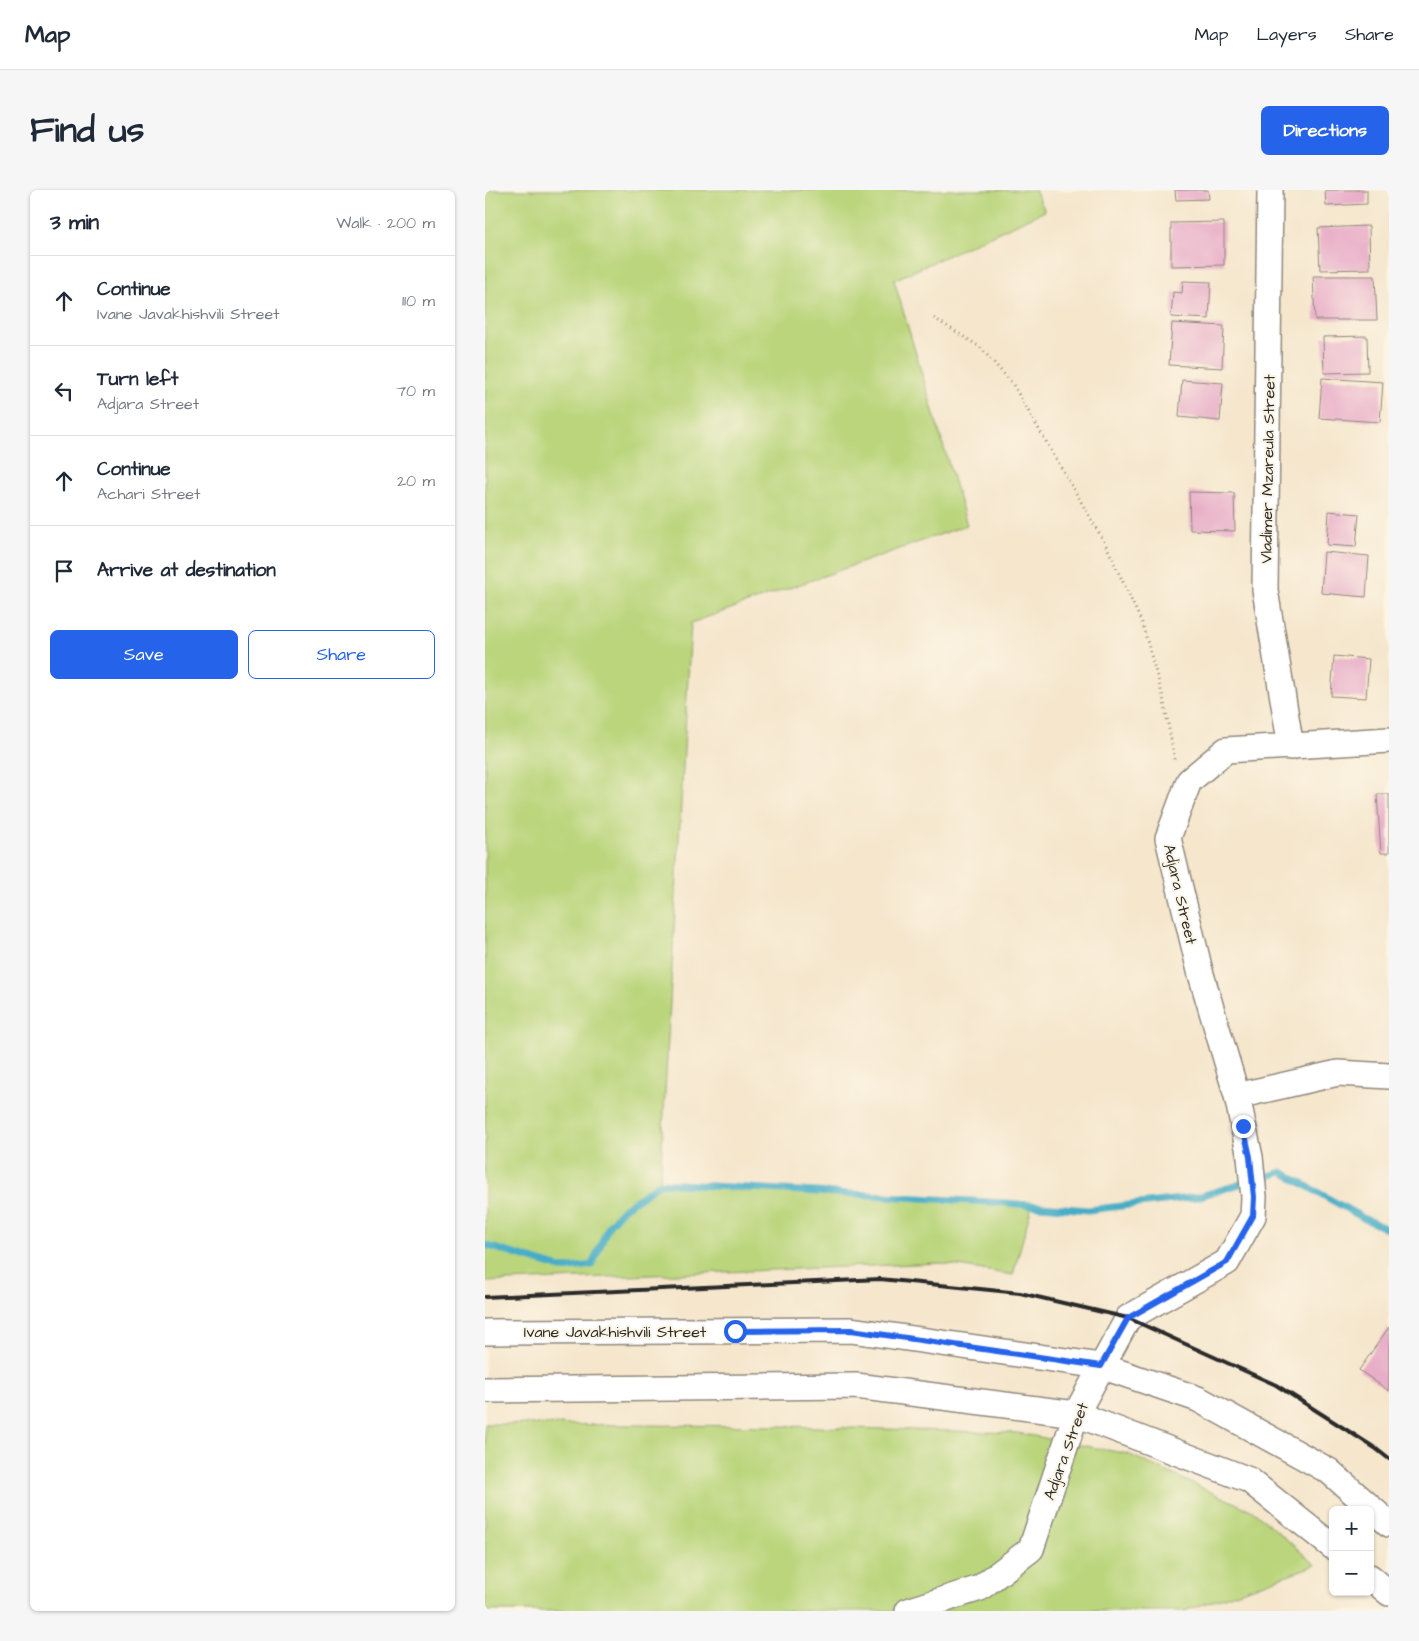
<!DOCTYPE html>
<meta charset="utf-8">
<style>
body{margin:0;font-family:"Architects Daughter",sans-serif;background:#f6f6f7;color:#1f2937}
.controls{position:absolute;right:15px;bottom:15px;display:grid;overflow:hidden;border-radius:8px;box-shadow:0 1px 4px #0004}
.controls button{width:45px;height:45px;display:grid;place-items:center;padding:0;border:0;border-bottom:1px solid #e0e1e3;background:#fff;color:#1f2937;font:25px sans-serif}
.stop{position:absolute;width:15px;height:15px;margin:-11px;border:4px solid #2563eb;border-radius:50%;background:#fff}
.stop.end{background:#2563eb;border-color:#fff;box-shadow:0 1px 5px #0008}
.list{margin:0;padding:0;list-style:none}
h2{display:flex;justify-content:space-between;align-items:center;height:65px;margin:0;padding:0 20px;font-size:21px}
h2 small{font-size:16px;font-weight:400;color:#747a83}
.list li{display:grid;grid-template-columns:32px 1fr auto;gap:15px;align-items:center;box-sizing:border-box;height:90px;padding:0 20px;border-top:1px solid #e0e1e3}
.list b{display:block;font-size:19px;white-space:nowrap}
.list p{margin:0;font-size:16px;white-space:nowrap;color:#747a83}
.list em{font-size:16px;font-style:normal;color:#747a83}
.actions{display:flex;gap:10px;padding:15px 20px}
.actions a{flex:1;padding:11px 0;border:1px solid #2563eb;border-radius:8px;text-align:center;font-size:18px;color:#2563eb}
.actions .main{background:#2563eb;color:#fff}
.icon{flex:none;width:28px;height:28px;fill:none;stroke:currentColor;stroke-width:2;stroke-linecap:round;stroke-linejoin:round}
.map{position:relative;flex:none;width:904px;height:1421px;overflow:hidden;border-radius:8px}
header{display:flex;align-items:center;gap:30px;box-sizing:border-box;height:70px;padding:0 25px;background:#fff;border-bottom:1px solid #e0e1e3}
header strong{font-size:24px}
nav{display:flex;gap:28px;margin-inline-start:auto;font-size:18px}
.intro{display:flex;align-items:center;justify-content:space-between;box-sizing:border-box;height:120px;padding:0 30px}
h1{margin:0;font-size:35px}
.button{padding:12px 22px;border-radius:8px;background:#2563eb;color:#fff;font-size:18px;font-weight:700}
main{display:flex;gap:30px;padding:0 30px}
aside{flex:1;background:#fff;border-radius:8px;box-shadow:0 1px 4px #0004}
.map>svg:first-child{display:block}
.green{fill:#bad57b;stroke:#728053}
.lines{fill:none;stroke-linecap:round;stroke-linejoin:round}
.stream{stroke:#46adc6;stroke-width:7}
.building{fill:#e8adc8}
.minor-casing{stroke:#90887c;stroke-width:28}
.path{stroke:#90887c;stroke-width:3;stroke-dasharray:1 4;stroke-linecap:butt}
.minor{stroke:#fff;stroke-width:25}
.rail{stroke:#2b2b2b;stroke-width:4}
.route{stroke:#2563eb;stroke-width:6}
.labels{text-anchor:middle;stroke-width:4;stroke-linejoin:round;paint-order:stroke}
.street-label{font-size:16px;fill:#2b2b2b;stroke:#fcf5e5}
</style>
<header>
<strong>Map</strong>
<nav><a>Map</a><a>Layers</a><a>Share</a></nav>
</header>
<div class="intro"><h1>Find us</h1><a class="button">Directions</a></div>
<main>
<aside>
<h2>3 min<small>Walk · 200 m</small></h2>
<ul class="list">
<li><svg class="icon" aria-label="ahead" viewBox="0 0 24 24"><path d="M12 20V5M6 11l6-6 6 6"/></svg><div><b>Continue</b><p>Ivane Javakhishvili Street</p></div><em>110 m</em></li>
<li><svg class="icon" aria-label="left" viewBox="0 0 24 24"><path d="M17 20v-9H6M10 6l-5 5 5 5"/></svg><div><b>Turn left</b><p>Adjara Street</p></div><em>70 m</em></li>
<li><svg class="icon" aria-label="ahead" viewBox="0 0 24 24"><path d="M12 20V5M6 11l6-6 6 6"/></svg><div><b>Continue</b><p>Achari Street</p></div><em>20 m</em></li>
<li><svg class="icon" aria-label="arrive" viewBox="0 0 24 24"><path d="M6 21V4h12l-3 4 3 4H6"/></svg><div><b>Arrive at destination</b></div></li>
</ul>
<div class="actions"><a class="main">Save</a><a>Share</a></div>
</aside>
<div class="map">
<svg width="904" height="1421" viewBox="0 0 904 1421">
<rect width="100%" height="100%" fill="#fcf5e5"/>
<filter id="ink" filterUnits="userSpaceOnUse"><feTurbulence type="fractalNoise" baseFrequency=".02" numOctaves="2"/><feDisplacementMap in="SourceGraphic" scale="10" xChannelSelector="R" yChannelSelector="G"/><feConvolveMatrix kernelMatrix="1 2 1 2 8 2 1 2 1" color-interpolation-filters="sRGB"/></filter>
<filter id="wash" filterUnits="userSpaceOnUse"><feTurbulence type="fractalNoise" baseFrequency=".0096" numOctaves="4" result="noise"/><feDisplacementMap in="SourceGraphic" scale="20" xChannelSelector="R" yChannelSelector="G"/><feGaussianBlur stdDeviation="1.12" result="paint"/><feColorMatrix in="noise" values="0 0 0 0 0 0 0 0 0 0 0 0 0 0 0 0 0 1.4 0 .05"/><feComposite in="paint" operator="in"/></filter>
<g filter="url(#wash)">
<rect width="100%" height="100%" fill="#f5e6cc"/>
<path class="green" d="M0 0H550L560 21 409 90 482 335 206 433 175 993 547 1015 528 1085 455 1073 0 1092Z
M0 1234 300 1236 533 1243 643 1264 770 1322 831 1375 699 1421H0Z"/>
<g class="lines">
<path class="stream" d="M773 989 797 982 880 1029 904 1040
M0 1055 79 1079 107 1075 124 1035 138 1019 175 993 520 1013 603 1020 712 1007 762 992"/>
</g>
<g id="blocks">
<path class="building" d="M690 0H723L724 9 691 10Z
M840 0H882V14L841 16Z
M739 32V75L686 76V33Z
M884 36 885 79 835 80 833 38Z
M828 86H890L892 130H830Z
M698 91 726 92 724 129 686 127 688 102 697 103Z
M687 133 739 136 737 178 684 175Z
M882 146 883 182 839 183 838 147Z
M837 188 898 192 895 232 834 228Z
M697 190 738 193 735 231 694 227Z
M704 302 749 303 750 341 705 340Z
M844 321 874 324 871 357 842 355Z
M839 362 884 366 881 407 836 403Z
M849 466 884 469 881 508 846 506Z
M892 604H904V663H896Z
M904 1137V1201L874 1180Z"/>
</g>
</g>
<g filter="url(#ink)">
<use href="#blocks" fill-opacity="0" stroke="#90887c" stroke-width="1"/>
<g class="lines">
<g class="minor-casing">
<path id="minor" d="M785 0 780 400 806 557
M752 906 853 883 904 886
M0 1142 366 1140 616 1176 713 1209 844 1281 904 1334
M0 1200 371 1196 591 1224 764 1290 848 1357
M885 1387 904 1403
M423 1421 495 1398 546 1359 591 1224 643 1128 742 1072 768 1026 769 1007 765 967 752 906 715 781 683 648 704 591 741 560 904 550"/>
</g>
<path class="path" d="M449 128 495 157 527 193 620 353 657 433 678 507 689 565V573"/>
<use href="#minor" class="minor"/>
<path class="rail" d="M0 1107 395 1089 535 1103 643 1128 791 1195 890 1258 904 1269"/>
</g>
</g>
<g class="lines" filter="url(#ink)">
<path class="route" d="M250 1141 366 1140 616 1176 643 1128 742 1072 768 1026 769 1007 765 967 758 936"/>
</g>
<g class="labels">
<g class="street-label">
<text transform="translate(782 279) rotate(-89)" y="6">Vladimer Mzareula Street</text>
<text transform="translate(696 704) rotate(77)" y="6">Adjara Street</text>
<text x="130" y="1147">Ivane Javakhishvili Street</text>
<text transform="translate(580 1261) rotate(-70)" y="6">Adjara Street</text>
</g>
</g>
</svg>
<div class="controls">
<button>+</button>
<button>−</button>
</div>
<div class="stop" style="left:250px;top:1141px"></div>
<div class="stop end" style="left:758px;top:936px"></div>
</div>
</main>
